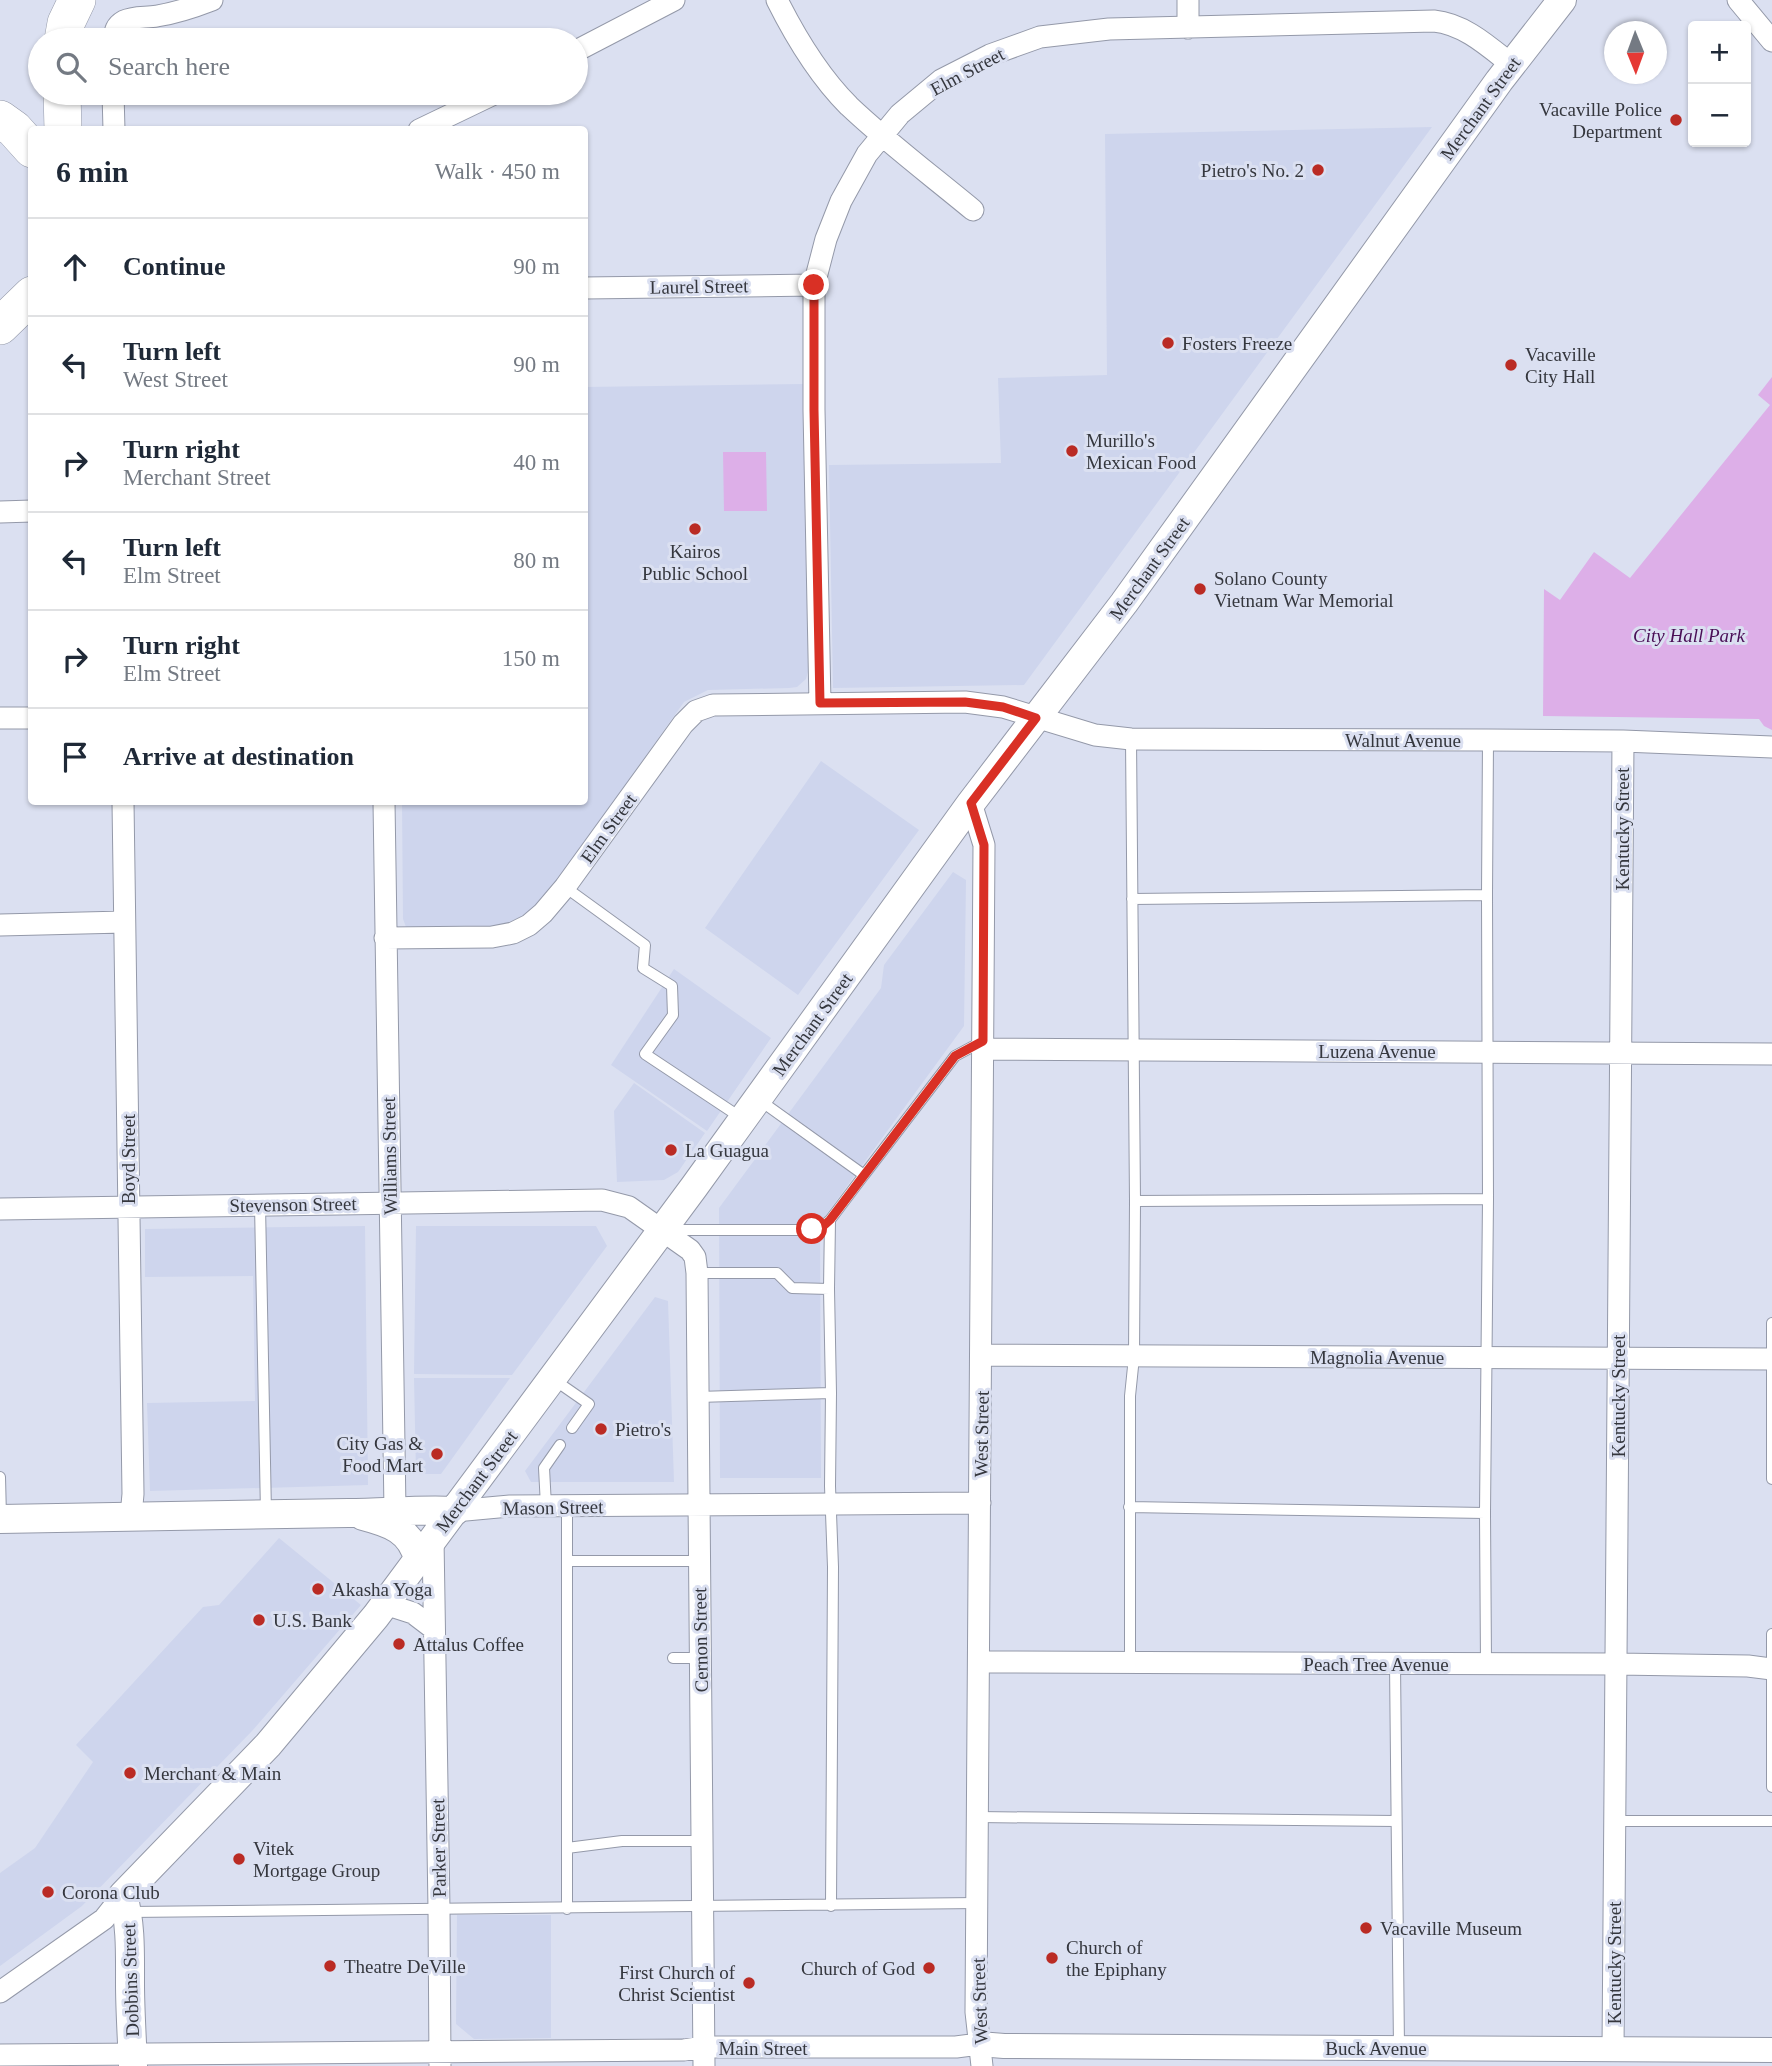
<!DOCTYPE html>
<meta charset="utf-8">
<style>
body{margin:0;font-family:"Times New Roman",serif;background:#f2f2f3;color:#1f2937}
.controls{position:absolute;right:21px;top:21px;display:grid;overflow:hidden;border-radius:7px;box-shadow:0 2px 5px #0004}
.controls button{width:63px;height:63px;display:grid;place-items:center;padding:0;border:0;border-bottom:2px solid #e0e1e3;background:#fff;color:#1f2937;font:35px sans-serif}
.compass{position:absolute;left:1604px;top:21px;width:63px;height:63px;border-radius:50%;background:#fff;box-shadow:0 2px 5px #0004;rotate:179deg}
.stop{position:absolute;width:21px;height:21px;margin:-16px;border:5px solid #d93025;border-radius:50%;background:#fff}
.stop.end{background:#d93025;border-color:#fff;box-shadow:0 2px 7px #0008}
.list{margin:0;padding:0;list-style:none}
h2{display:flex;justify-content:space-between;align-items:center;height:91px;margin:0;padding:0 28px;font-size:30px}
h2 small{font-size:23px;font-weight:400;color:#747a83}
.list li{display:grid;grid-template-columns:46px 1fr auto;gap:21px;align-items:center;box-sizing:border-box;height:98px;padding:0 28px;border-top:2px solid #e0e1e3}
.list b{display:block;font-size:26px;white-space:nowrap}
.list p{margin:0;font-size:23px;white-space:nowrap;color:#747a83}
.list em{font-size:23px;font-style:normal;color:#747a83}
.icon{flex:none;width:38px;height:38px;fill:none;stroke:currentColor;stroke-width:2;stroke-linecap:round;stroke-linejoin:round}
.map{position:relative;flex:none;width:1772px;height:2066px;overflow:hidden}
.search{position:absolute;background:#fff;box-shadow:0 2px 5px #0004;left:28px;top:28px;width:560px;height:77px;display:flex;align-items:center;gap:18px;box-sizing:border-box;padding:0 24px;border-radius:38px;color:#747a83;font-size:26px}
.panel{position:absolute;background:#fff;box-shadow:0 2px 5px #0004;left:28px;top:126px;width:560px;height:679px;border-radius:7px}
.map>svg:first-child{display:block}
.built{fill:#ced5ed}
.green{fill:#ddafe8}
.lines{fill:none;stroke-linecap:round;stroke-linejoin:round}
.service-casing{stroke:#9499a9;stroke-width:12}
.minor-casing{stroke:#9499a9;stroke-width:23}
.tertiary-casing{stroke:#9499a9;stroke-width:26}
.secondary-casing{stroke:#9499a9;stroke-width:30}
.motorway-casing{stroke:#9499a9;stroke-width:38}
.service{stroke:#fff;stroke-width:10}
.minor{stroke:#fff;stroke-width:21}
.tertiary{stroke:#fff;stroke-width:24}
.secondary{stroke:#fff;stroke-width:28}
.motorway{stroke:#fff;stroke-width:37}
.route{stroke:#d93025;stroke-width:9}
.poi-dot{fill:#ba2b24;stroke:#dbe0f1;stroke-width:2.5}
.labels{text-anchor:middle;stroke-width:6;stroke-linejoin:round;paint-order:stroke}
.street-label{font-size:19px;fill:#35373e;stroke:#dbe0f1}
.poi-label{font-size:19px;fill:#35373e;stroke:#dbe0f1;text-anchor:start}
.park-label{font-size:19px;font-style:italic;fill:#490e56;stroke:#dbe0f1}
</style>
<div class="map">
<svg width="1772" height="2066" viewBox="0 0 1772 2066">
<rect width="100%" height="100%" fill="#dbe0f1"/>
<path class="built" d="M1432 127 1024 685 833 688 829 465 1001 463 998 378 1107 375 1105 134Z
M804 384 808 672 806 679 797 687 789 688 708 690 684 702 561 875 540 902 526 914 508 923 491 926 406 927 403 919 402 802H584L585 387Z
M821 761 919 830 798 995 705 928Z
M953 872 966 880 964 1026 820 1223 821 1478H720L719 1208 881 988 884 965Z
M674 969 771 1038 707 1131 611 1065Z
M634 1083 705 1133 678 1172 664 1180 617 1182 614 1111Z
M365 1226 368 1485 150 1491 147 1403 255 1401 253 1276 145 1277V1229Z
M416 1226H596L607 1246 512 1375 414 1374Z
M655 1297 668 1301 674 1482H531L525 1471Z
M414 1378H510L441 1474H416Z
M279 1538 361 1605 252 1731 82 1906 0 1966V1873L35 1848 93 1762 76 1745 203 1607 219 1605Z
M457 1915H551V2038L474 2039 456 2024Z"/>
<path class="green" d="M1772 377V730L1764 726 1759 719 1543 716 1544 589 1560 600 1594 552 1630 578 1770 405 1758 395Z
M723 452H766L767 511H724Z"/>
<g class="lines">
<g class="service-casing">
<path id="service" d="M565 887 645 945 643 968 672 986 673 1015 645 1054 743 1119
M1487 895 1488 740
M1132 899 1487 895 1488 1199
M758 1099 864 1175 955 1056 983 1041
M1135 1201 1488 1199 1485 1513
M260 1205 266 1513
M668 1230H799L821 1228 830 1220 864 1175
M697 1273H777L792 1288 829 1289 831 1393 698 1397
M829 1289 830 1220
M1772 1323V1479
M553 1379 589 1404 572 1428
M831 1393 830 1486 833 1567 831 1906
M0 1477 1 1517
M546 1506 544 1468 560 1445
M567 1506V1909
M1129 1507 1485 1513 1486 1664
M567 1561H699
M1772 1634V1787
M673 1658H700
M1130 1664V1396L1134 1357 1135 1201 1131 739
M1395 1664 1399 2048
M977 1817 1396 1821
M1615 1821H1772
M567 1848 622 1841H702
M128 1912 978 1903"/>
</g>
<g class="minor-casing">
<path id="minor" d="M777 0C796 38 819 76 849 106 888 143 932 176 973 210
M1188 0V28
M1738 0 1772 41
M114 40C115 32 115 26 124 21 134 16 146 18 157 16 176 13 194 7 212 0
M576 51 674 0
M113 93 114 130
M419 130 496 93
M584 288 814 285
M0 512 32 511
M820 703 814 410V285L826 239 841 201 867 154 900 114 941 80 990 55 1040 37 1109 29 1434 21C1464 24 1488 46 1512 65
M0 718H32
M123 802 133 1494 131 1516
M384 802 395 1510
M971 803 984 845 976 2012 982 2066
M0 925 124 922
M385 938 492 937 513 933 529 925 543 913 565 887 683 724 696 711 713 705 965 702 1003 707 1095 735 1131 739 1488 740 1623 741 1772 747
M983 1049 1772 1054
M0 1209 602 1200 629 1207 690 1250 695 1257 697 1273 704 2066
M982 1355 1772 1359
M455 1511 510 1506 980 1503
M433 1539 439 1909 440 2066
M385 1604 413 1613 434 1629
M980 1662 1617 1664 1748 1666 1772 1669
M0 1992 104 1919 123 1895
M1613 2050 1623 741
M0 2055 684 2050 704 2047H956L979 2044"/>
</g>
<g class="tertiary-casing">
<path id="tertiary" d="M979 2044 1004 2046 1772 2050"/>
</g>
<g class="secondary-casing">
<path id="secondary" d="M363 1516C390 1523 411 1530 418 1559
M0 1519C116 1516 232 1514 348 1513 384 1513 419 1509 455 1511
M133 2066C132 2038 130 2011 130 1983 130 1953 131 1924 123 1895L268 1745 376 1616 694 1187 971 803 1124 603 1499 81 1562 0"/>
</g>
<g class="motorway-casing">
<path id="motorway" d="M63 40 66 23 77 0
M62 93 63 130
M0 119 14 129 32 149
M0 326 32 295"/>
</g>
<use href="#service" class="service"/>
<use href="#minor" class="minor"/>
<use href="#tertiary" class="tertiary"/>
<use href="#secondary" class="secondary"/>
<use href="#motorway" class="motorway"/>
</g>
<g class="lines">
<path class="route" d="M812 1229 821 1228 830 1220 955 1056 983 1041 984 845 971 803 1036 718 1003 707 965 702 820 703 814 410V285"/>
</g>
<g class="poi-dot">
<circle cx="1676" cy="120" r="7"/>
<circle cx="1318" cy="170" r="7"/>
<circle cx="1168" cy="343" r="7"/>
<circle cx="1511" cy="365" r="7"/>
<circle cx="1072" cy="451" r="7"/>
<circle cx="695" cy="529" r="7"/>
<circle cx="1200" cy="589" r="7"/>
<circle cx="671" cy="1150" r="7"/>
<circle cx="601" cy="1429" r="7"/>
<circle cx="437" cy="1454" r="7"/>
<circle cx="318" cy="1589" r="7"/>
<circle cx="259" cy="1620" r="7"/>
<circle cx="399" cy="1644" r="7"/>
<circle cx="130" cy="1773" r="7"/>
<circle cx="239" cy="1859" r="7"/>
<circle cx="48" cy="1892" r="7"/>
<circle cx="1366" cy="1928" r="7"/>
<circle cx="1052" cy="1958" r="7"/>
<circle cx="330" cy="1966" r="7"/>
<circle cx="929" cy="1968" r="7"/>
<circle cx="749" cy="1983" r="7"/>
</g>
<g class="labels">
<g class="street-label">
<text transform="translate(967 71) rotate(-28)" y="7">Elm Street</text>
<text transform="translate(1480 108) rotate(-54)" y="7">Merchant Street</text>
<text transform="translate(699 286) rotate(-1)" y="7">Laurel Street</text>
<text transform="translate(1149 568) rotate(-54)" y="7">Merchant Street</text>
<text x="1403" y="747">Walnut Avenue</text>
<text transform="translate(608 828) rotate(-54)" y="7">Elm Street</text>
<text transform="translate(1622 829) rotate(-90)" y="7">Kentucky Street</text>
<text transform="translate(812 1024) rotate(-54)" y="7">Merchant Street</text>
<text x="1377" y="1058">Luzena Avenue</text>
<text transform="translate(389 1156) rotate(-91)" y="7">Williams Street</text>
<text transform="translate(128 1159) rotate(-90)" y="7">Boyd Street</text>
<text transform="translate(293 1204) rotate(-1)" y="7">Stevenson Street</text>
<text x="1377" y="1364">Magnolia Avenue</text>
<text transform="translate(1618 1396) rotate(-90)" y="7">Kentucky Street</text>
<text transform="translate(981 1434) rotate(-89)" y="7">West Street</text>
<text transform="translate(476 1481) rotate(-53)" y="7">Merchant Street</text>
<text transform="translate(553 1507) rotate(-1)" y="7">Mason Street</text>
<text transform="translate(700 1640) rotate(-91)" y="7">Cernon Street</text>
<text x="1376" y="1671">Peach Tree Avenue</text>
<text transform="translate(438 1848) rotate(-91)" y="7">Parker Street</text>
<text transform="translate(1614 1963) rotate(-90)" y="7">Kentucky Street</text>
<text transform="translate(130 1980) rotate(-92)" y="7">Dobbins Street</text>
<text transform="translate(979 2001) rotate(-92)" y="7">West Street</text>
<text x="763" y="2055">Main Street</text>
<text x="1376" y="2055">Buck Avenue</text>
</g>
<g class="poi-label">
<text x="1662" y="116" text-anchor="end">Vacaville Police<tspan x="1662" dy="22">Department</tspan></text>
<text x="1304" y="177" text-anchor="end">Pietro's No. 2</text>
<text x="1182" y="350">Fosters Freeze</text>
<text x="1525" y="361">Vacaville<tspan x="1525" dy="22">City Hall</tspan></text>
<text x="1086" y="447">Murillo's<tspan x="1086" dy="22">Mexican Food</tspan></text>
<text x="695" y="558" text-anchor="middle">Kairos<tspan x="695" dy="22">Public School</tspan></text>
<text x="1214" y="585">Solano County<tspan x="1214" dy="22">Vietnam War Memorial</tspan></text>
<text x="685" y="1157">La Guagua</text>
<text x="615" y="1436">Pietro's</text>
<text x="423" y="1450" text-anchor="end">City Gas &amp;<tspan x="423" dy="22">Food Mart</tspan></text>
<text x="332" y="1596">Akasha Yoga</text>
<text x="273" y="1627">U.S. Bank</text>
<text x="413" y="1651">Attalus Coffee</text>
<text x="144" y="1780">Merchant &amp; Main</text>
<text x="253" y="1855">Vitek<tspan x="253" dy="22">Mortgage Group</tspan></text>
<text x="62" y="1899">Corona Club</text>
<text x="1380" y="1935">Vacaville Museum</text>
<text x="1066" y="1954">Church of<tspan x="1066" dy="22">the Epiphany</tspan></text>
<text x="344" y="1973">Theatre DeVille</text>
<text x="915" y="1975" text-anchor="end">Church of God</text>
<text x="735" y="1979" text-anchor="end">First Church of<tspan x="735" dy="22">Christ Scientist</tspan></text>
</g>
<g class="park-label">
<text x="1689" y="642">City Hall Park</text>
</g>
</g>
</svg>
<div class="controls">
<button>+</button>
<button>−</button>
</div>
<svg class="compass" viewBox="-18 -18 36 36"><path d="M0-13l5 13h-10z" fill="#e53935"/><path d="M0 13l5-13h-10z" fill="#747a83"/></svg>
<div class="stop" style="left:812px;top:1229px"></div>
<div class="stop end" style="left:814px;top:285px"></div>
<div class="search"><svg class="icon" aria-label="search" viewBox="0 0 24 24"><circle cx="10" cy="10" r="6"/><path d="M15 15l6 6"/></svg>Search here</div>
<section class="panel">
<h2>6 min<small>Walk · 450 m</small></h2>
<ul class="list">
<li><svg class="icon" aria-label="ahead" viewBox="0 0 24 24"><path d="M12 20V5M6 11l6-6 6 6"/></svg><div><b>Continue</b></div><em>90 m</em></li>
<li><svg class="icon" aria-label="left" viewBox="0 0 24 24"><path d="M17 20v-9H6M10 6l-5 5 5 5"/></svg><div><b>Turn left</b><p>West Street</p></div><em>90 m</em></li>
<li><svg class="icon" aria-label="right" viewBox="0 0 24 24"><path d="M7 20v-9h11M14 6l5 5-5 5"/></svg><div><b>Turn right</b><p>Merchant Street</p></div><em>40 m</em></li>
<li><svg class="icon" aria-label="left" viewBox="0 0 24 24"><path d="M17 20v-9H6M10 6l-5 5 5 5"/></svg><div><b>Turn left</b><p>Elm Street</p></div><em>80 m</em></li>
<li><svg class="icon" aria-label="right" viewBox="0 0 24 24"><path d="M7 20v-9h11M14 6l5 5-5 5"/></svg><div><b>Turn right</b><p>Elm Street</p></div><em>150 m</em></li>
<li><svg class="icon" aria-label="arrive" viewBox="0 0 24 24"><path d="M6 21V4h12l-3 4 3 4H6"/></svg><div><b>Arrive at destination</b></div></li>
</ul>
</section>
</div>
